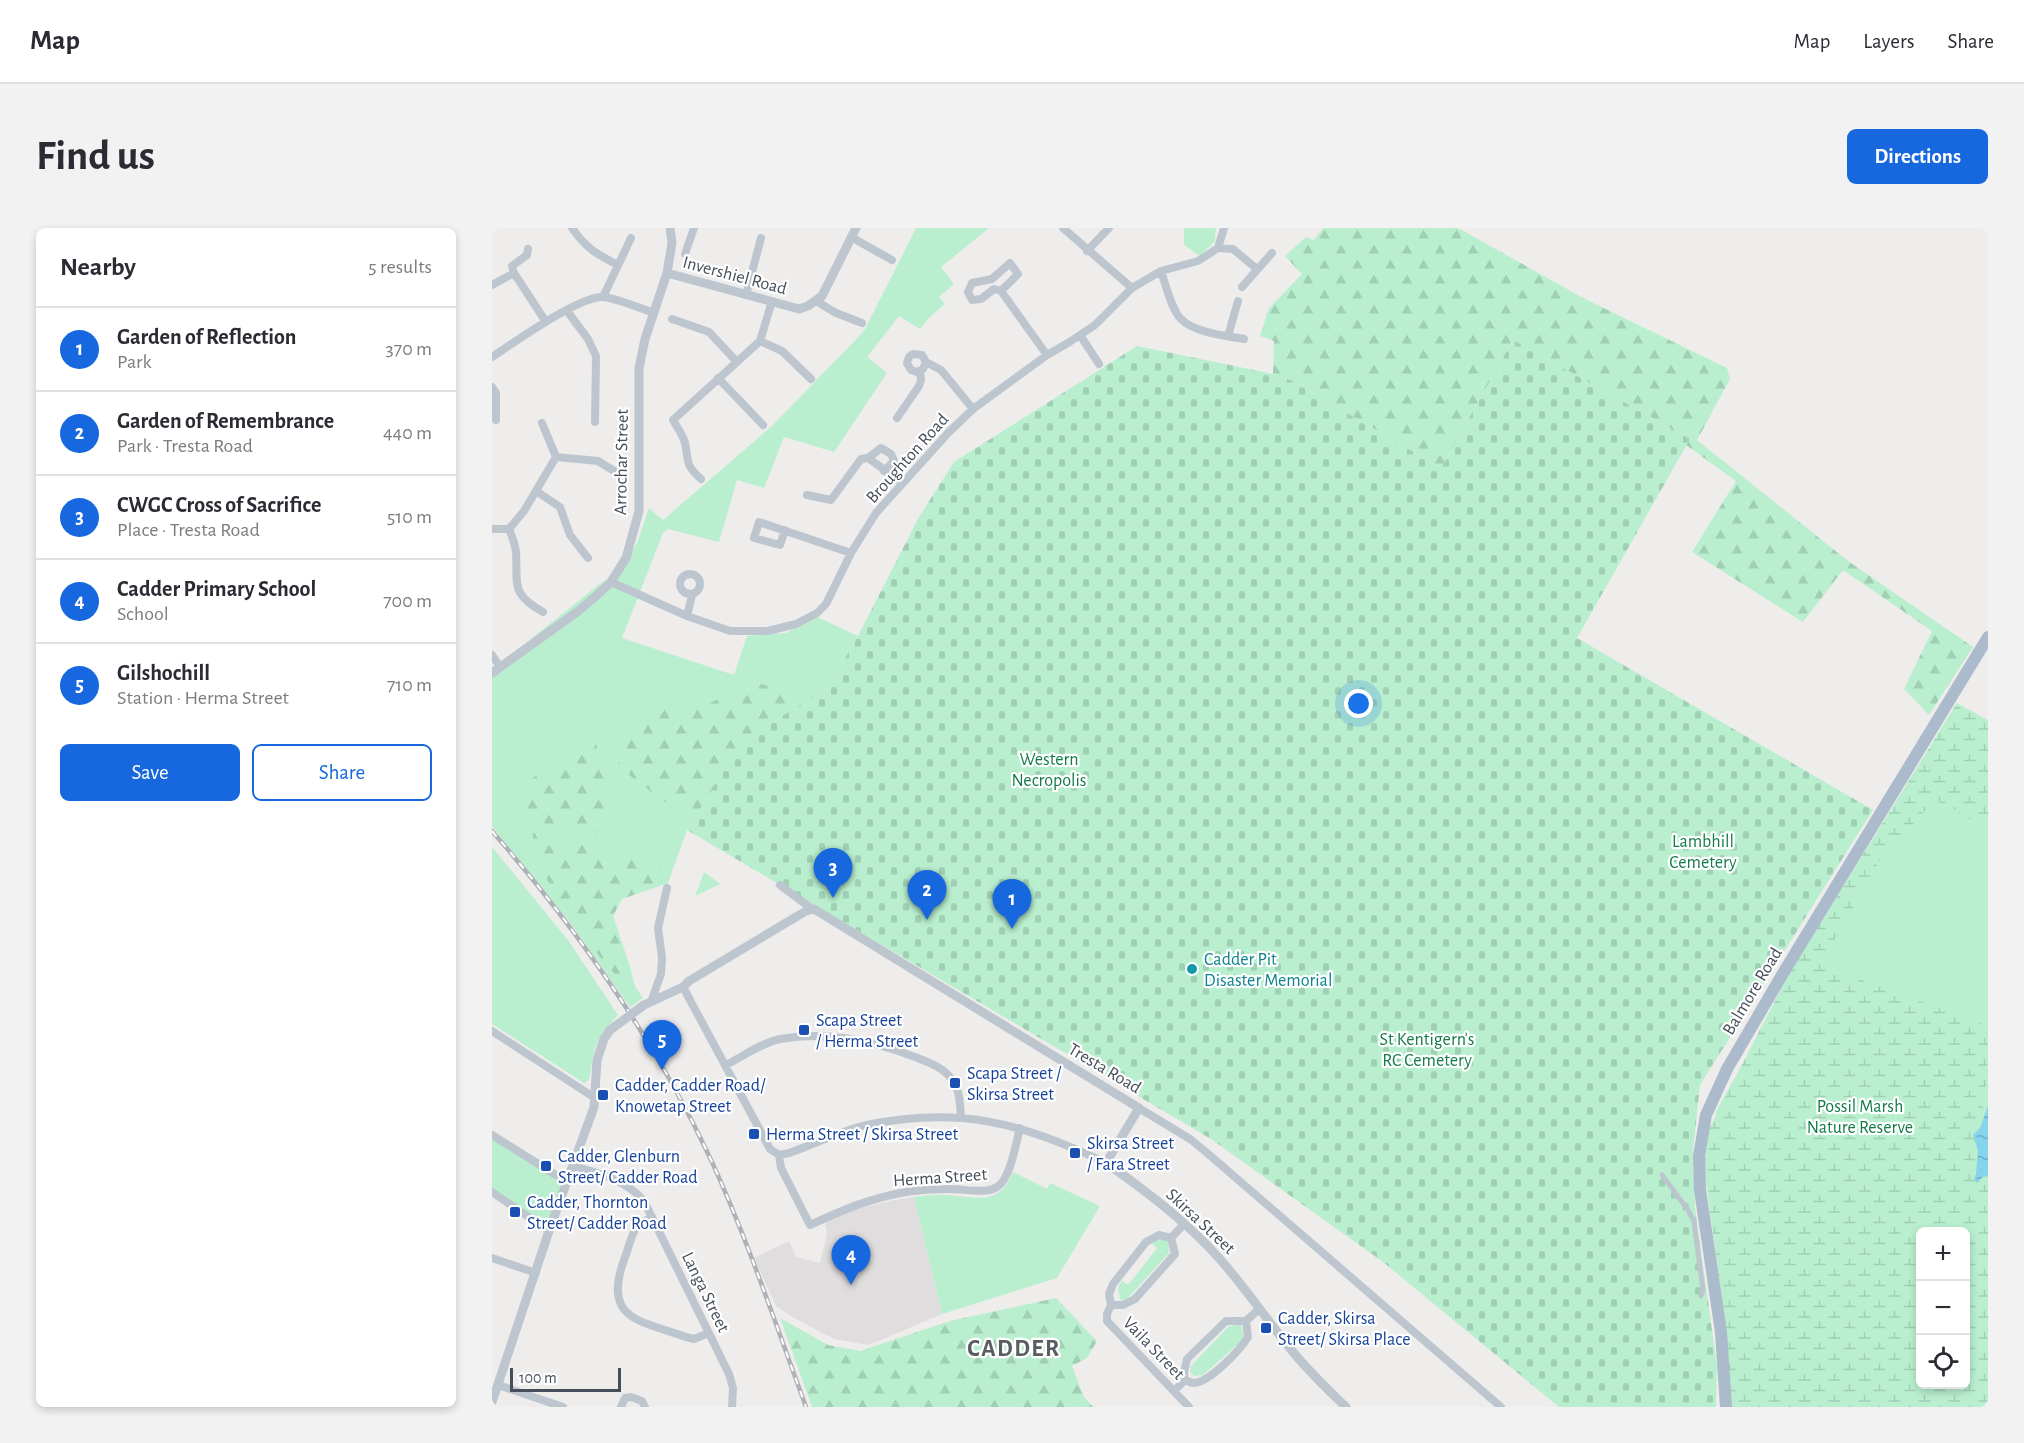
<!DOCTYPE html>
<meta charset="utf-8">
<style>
body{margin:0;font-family:"Alegreya Sans",sans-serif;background:#f2f2f3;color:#2b2b33}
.controls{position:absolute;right:18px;bottom:18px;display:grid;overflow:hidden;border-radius:9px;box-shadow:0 3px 9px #0003}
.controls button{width:54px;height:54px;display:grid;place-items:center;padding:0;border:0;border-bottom:2px solid #e1e1e2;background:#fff;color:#2b2b33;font:30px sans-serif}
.scale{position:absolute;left:18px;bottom:15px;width:111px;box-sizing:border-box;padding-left:6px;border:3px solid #454f5a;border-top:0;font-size:16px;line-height:21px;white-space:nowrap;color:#454f5a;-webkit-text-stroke:4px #fff;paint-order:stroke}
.you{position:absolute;left:867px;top:476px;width:21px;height:21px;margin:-15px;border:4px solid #fff;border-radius:50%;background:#1a73e8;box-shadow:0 0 0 9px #1a73e833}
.badge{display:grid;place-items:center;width:39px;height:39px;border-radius:50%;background:#1768df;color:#fff;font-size:20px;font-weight:700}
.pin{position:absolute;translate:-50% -50px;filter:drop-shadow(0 2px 3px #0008)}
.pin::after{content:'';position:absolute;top:32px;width:21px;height:18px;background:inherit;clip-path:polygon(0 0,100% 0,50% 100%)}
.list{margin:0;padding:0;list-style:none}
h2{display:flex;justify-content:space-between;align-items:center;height:78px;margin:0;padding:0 24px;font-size:26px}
h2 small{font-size:20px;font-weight:400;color:#7c7c81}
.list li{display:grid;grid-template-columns:39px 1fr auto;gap:18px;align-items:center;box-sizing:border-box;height:84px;padding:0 24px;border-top:2px solid #e1e1e2}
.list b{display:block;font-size:22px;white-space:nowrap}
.list p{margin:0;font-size:20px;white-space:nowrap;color:#7c7c81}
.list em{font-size:20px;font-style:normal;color:#7c7c81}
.actions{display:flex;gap:12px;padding:18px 24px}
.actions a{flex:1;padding:14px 0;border:2px solid #1768df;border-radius:9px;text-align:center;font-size:21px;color:#1768df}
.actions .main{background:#1768df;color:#fff}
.icon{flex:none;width:33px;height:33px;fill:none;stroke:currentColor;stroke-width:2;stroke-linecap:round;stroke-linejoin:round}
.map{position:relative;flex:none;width:1496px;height:1179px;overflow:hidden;border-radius:9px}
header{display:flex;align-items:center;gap:36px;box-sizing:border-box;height:84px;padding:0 30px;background:#fff;border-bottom:2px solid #e1e1e2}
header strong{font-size:28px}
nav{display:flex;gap:33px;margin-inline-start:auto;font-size:21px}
.intro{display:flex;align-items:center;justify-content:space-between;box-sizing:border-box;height:144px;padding:0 36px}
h1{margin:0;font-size:42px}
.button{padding:15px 27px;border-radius:9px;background:#1768df;color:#fff;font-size:21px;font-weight:700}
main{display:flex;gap:36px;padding:0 36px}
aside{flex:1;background:#fff;border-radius:9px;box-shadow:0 3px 9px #0003}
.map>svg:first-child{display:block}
.education{fill:#e0ddde}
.green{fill:#b9efcf;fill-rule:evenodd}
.forest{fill:url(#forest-firs)}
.wetland{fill:url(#wetland-marsh);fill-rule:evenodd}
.cemetery{fill:url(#cemetery-stones)}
.water{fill:url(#water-ripples)}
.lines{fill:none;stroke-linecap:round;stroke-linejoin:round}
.pedestrian{stroke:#bdc6cf;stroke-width:5}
.minor{stroke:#bdc6cf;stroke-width:8}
.tertiary{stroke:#bdc6cf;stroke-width:9}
.primary{stroke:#abbbcc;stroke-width:12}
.rail-casing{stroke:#aeb2b7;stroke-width:4.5}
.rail{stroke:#fff;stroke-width:2;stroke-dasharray:7;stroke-linecap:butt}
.tertiary-bridge{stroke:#bdc6cf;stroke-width:9}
.culture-dot{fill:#0f9aa8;stroke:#fff;stroke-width:2}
.transit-dot{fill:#1a4fb4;stroke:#fff;stroke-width:2}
.labels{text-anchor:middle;stroke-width:4.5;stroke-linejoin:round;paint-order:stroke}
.street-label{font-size:18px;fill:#454f5a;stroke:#fff}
.park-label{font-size:18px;fill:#157b4b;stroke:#fff}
.culture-label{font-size:18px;fill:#0d838f;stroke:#fff;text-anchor:start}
.transit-label{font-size:18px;fill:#164399;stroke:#fff;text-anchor:start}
.district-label{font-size:24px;font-weight:bold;letter-spacing:1.5px;fill:#595d62;stroke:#fff}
</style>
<header>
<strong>Map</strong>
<nav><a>Map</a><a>Layers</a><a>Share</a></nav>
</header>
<div class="intro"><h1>Find us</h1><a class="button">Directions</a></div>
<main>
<aside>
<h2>Nearby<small>5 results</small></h2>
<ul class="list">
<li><span class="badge">1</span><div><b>Garden of Reflection</b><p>Park</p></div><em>370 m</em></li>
<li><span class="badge">2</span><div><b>Garden of Remembrance</b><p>Park · Tresta Road</p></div><em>440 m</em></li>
<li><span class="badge">3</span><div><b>CWGC Cross of Sacrifice</b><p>Place · Tresta Road</p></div><em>510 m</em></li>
<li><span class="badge">4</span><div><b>Cadder Primary School</b><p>School</p></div><em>700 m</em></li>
<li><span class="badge">5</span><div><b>Gilshochill</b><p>Station · Herma Street</p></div><em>710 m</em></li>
</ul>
<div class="actions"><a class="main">Save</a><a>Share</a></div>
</aside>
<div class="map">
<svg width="1496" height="1179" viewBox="0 0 1496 1179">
<defs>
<pattern id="forest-firs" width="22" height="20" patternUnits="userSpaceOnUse" patternTransform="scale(1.5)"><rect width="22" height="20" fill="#b9efcf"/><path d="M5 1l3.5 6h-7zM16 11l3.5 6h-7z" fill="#a0cfb4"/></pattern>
<pattern id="wetland-marsh" width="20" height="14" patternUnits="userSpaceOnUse" patternTransform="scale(1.5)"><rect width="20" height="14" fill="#b9efcf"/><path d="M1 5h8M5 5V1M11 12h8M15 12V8" fill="none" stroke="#a0cfb4"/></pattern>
<pattern id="cemetery-stones" width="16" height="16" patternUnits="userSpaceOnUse" patternTransform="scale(1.5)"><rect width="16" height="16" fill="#b9efcf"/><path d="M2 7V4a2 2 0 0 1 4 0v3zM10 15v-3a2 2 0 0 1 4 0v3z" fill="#a0cfb4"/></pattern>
<pattern id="water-ripples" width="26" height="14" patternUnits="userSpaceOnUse" patternTransform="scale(1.5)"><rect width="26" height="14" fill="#85d4ec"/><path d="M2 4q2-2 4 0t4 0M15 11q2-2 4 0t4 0" fill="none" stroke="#6faec2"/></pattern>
</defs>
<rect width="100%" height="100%" fill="#efecec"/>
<path class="education" d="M422 969 450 1086 377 1117 342 1111 302 1090 284 1078 262 1030 297 1013 304 1029 328 1035 335 1006 333 995 361 982 402 972Z"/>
<path class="green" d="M424 0H497L449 39 462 56 447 69 453 76 439 88 428 101 407 88 375 129 395 145 342 224 292 209 272 260 245 252 227 314 176 301 171 305 130 410 242 447 255 408 294 405 325 389 366 408 336 460 251 512 195 602 176 655 130 671 121 688 144 760 151 770 138 779 82 700 0 598V442L109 355 127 345 145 315 157 280 171 292 280 198 372 103Z
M692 0H724L723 13 708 28 692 17Z
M1460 483 1496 503V1179H1248L1224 883 1298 753ZM1428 1004H1474V1156H1428Z
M0 619 76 712 126 787C102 812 102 820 97 852L92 855 0 796Z
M212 644 228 656 203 668Z
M0 908 74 953 57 1001 0 962Z
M521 944 555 961 558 955 608 978 565 1050 450 1086 422 969C432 968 442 966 452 967 484 968 506 980 521 944Z
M665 1010 676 1013 677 1025 635 1071 628 1072 626 1059 630 1053 636 1057 665 1020 660 1016Z
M744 1097H749L752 1111 711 1147 702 1148 698 1144 699 1138 736 1099Z"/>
<path class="forest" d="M831 0H966L1093 71 1235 140 1238 151 1205 212 1356 333 1481 419 1437 487 1412 461 1440 403 1351 342 1311 394 1200 324 1244 253 1194 217 1198 211 1021 112 949 240 798 152 781 146 782 113 768 108 777 80 810 46 793 28 814 9 822 12Z
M257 453 322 469 254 510 203 589 185 583 125 538 155 476H217Z
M103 513 122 580 102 609 36 591 22 579 37 552Z
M41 605 83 613 121 627 166 635 176 655 130 671 121 688 140 745 127 751 108 729 42 633Z
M564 1070 605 1113 595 1130 580 1138 592 1169 601 1179H320L288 1090 336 1117 368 1123 458 1093Z"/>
<path class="wetland" d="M1465 475 1496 492V567L1488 569 1496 574V601L1443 572 1388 632 1328 737 1496 798C1496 832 1496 882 1481 907L1486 923 1484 946 1491 949 1496 948V1179H1236L1227 1050 1213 948V909L1295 749ZM1428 1004H1474V1156H1428Z"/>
<path class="cemetery" d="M1021 112 1198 211 1085 410 1381 582 1208 857 1201 922 1203 980 1225 1138 1224 1179H1067L891 1034 719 911 195 602 251 512 336 460 366 408 427 289 462 234 645 118 781 146 798 152 949 240Z"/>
<path class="water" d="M1496 878V948L1491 949 1485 955 1482 951 1484 946 1486 923 1481 907 1488 900Z"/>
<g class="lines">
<path class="pedestrian" d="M1170 947 1196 982 1202 994 1211 1062 1209 1068"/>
<path class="minor" d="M80 0C94 20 104 26 126 37
M571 0 640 60
M359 9 400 32
M726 20 741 21 765 41
M595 23 617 0
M193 26 202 0
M669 43C673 55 680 83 689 91 701 104 734 108 752 111
M22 45 20 38 35 27 36 21
M0 57 22 45 54 94
M750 59 780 25
M509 63 526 46 518 35 500 51 480 55 476 64 480 72 489 71 502 61 509 63 555 127
M254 67 269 10
M111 69 139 10
M324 73 344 85 370 95
M75 83 96 111 104 128 103 194
M180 91 217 104 245 134
M588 107 607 136
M736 108 746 73
M268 113 290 123 319 151
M0 129C24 113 83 71 109 69 120 68 150 81 162 85
M434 134 431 141 425 144 419 142 415 135 417 129 421 126 430 127 434 134 449 142 481 181
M226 150 271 197
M0 159 4 165V192
M405 190 427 158 429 152 428 143
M50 195 64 229
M376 230 389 220 399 226 402 233 392 243
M209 251C193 237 197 234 193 215 191 207 185 199 181 192L268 113 280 73
M44 263 68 279 78 307 96 330
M315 267 339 272 369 231 376 230 411 255
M0 301H17L32 283 64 229 106 233 132 249
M17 301C20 308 23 316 24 324 26 357 18 365 51 384
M293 302 288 317 262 310 267 294 359 325
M188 356a10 10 0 1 1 20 0a10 10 0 1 1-20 0Z
M119 354 195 388 238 403H276L304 396 325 385 334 376 359 325 384 285 456 205 481 181 555 127 576 115 603 97 640 60 669 43 706 33 726 20 732 0
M195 388 200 367
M0 427 8 439
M288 657 320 681
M191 759 278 921 287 927 289 940 318 997C351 982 378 970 414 964 427 962 441 961 455 961 470 960 492 967 505 959 518 952 524 915 528 900
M159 774 169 746 170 730 166 700 175 660
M0 803 103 870
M234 837C250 829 269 815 288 811 335 803 379 812 423 829 436 834 453 840 461 853 468 863 468 877 469 889
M647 880 698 911 714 924 1009 1179
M0 907 75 954
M287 927 297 925C323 916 348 903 375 897 467 878 531 895 614 935
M81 938C108 945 134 952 152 973L237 1146 241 1160 240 1179
M0 964 57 1003
M160 989C156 992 148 995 145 999 139 1006 137 1020 133 1029 110 1091 145 1092 194 1109L202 1111 217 1105
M679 1010 667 1007 654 1014 621 1056 617 1066 619 1077 615 1086V1093L697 1179
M679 1010 692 996
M0 1030 44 1045
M619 1077H631L643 1071 683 1026 679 1010
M754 1093 767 1081
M693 1152C696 1153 699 1155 702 1155 718 1154 748 1122 756 1109L754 1093
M6 1157 71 1179
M682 1163 693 1152 692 1145 695 1131 734 1093H754
M129 1179 133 1170 139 1169 150 1173 153 1179"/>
<path class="tertiary" d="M175 45 307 81 316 78 330 68 364 0
M0 445 85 384 104 368 119 354 134 330 147 283V140L153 111 175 45 180 15 178 0
M152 777 191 759 197 753 314 683 322 681 647 880 614 935C653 962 694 993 726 1029 755 1061 778 1097 806 1130 821 1147 837 1163 854 1179
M0 1174 57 1003 102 879 105 832 112 811 118 802"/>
<path class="primary" d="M1234 1179 1229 1104 1208 962 1207 928 1214 887 1235 841 1290 747 1496 409"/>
<g class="rail-casing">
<path id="rail" d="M0 603C87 703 164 813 220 934 256 1013 284 1097 314 1179"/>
</g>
<use href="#rail" class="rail"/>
<path class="tertiary-bridge" d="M118 802 152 777"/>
</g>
<circle class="culture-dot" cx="700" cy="741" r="6"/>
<g class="transit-dot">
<rect x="306" y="796" width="12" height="12" rx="3"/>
<rect x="457" y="849" width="12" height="12" rx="3"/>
<rect x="105" y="861" width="12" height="12" rx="3"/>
<rect x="256" y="900" width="12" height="12" rx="3"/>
<rect x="577" y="919" width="12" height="12" rx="3"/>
<rect x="48" y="932" width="12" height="12" rx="3"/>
<rect x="17" y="978" width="12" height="12" rx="3"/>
<rect x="768" y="1094" width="12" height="12" rx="3"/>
</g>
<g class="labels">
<g class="street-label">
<text transform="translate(243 47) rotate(15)" y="6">Invershiel Road</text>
<text transform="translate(415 230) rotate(-48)" y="6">Broughton Road</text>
<text transform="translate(129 234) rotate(-89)" y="6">Arrochar Street</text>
<text transform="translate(1260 763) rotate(-59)" y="6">Balmore Road</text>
<text transform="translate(613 840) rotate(31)" y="6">Tresta Road</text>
<text transform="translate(448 949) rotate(-4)" y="6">Herma Street</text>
<text transform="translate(709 993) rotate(43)" y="6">Skirsa Street</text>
<text transform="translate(214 1064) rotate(64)" y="6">Langa Street</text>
<text transform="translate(662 1120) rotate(46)" y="6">Vaila Street</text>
</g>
<g class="park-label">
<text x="557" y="537">Western<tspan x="557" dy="21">Necropolis</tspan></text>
<text x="1211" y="619">Lambhill<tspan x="1211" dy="21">Cemetery</tspan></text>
<text x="935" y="817">St Kentigern's<tspan x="935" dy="21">RC Cemetery</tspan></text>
<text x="1368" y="884">Possil Marsh<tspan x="1368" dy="21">Nature Reserve</tspan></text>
</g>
<g class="culture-label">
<text x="712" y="737">Cadder Pit<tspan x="712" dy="21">Disaster Memorial</tspan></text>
</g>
<g class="transit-label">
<text x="324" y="798">Scapa Street<tspan x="324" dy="21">/ Herma Street</tspan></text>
<text x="475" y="851">Scapa Street /<tspan x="475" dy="21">Skirsa Street</tspan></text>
<text x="123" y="863">Cadder, Cadder Road/<tspan x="123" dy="21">Knowetap Street</tspan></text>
<text x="274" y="912">Herma Street / Skirsa Street</text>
<text x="595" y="921">Skirsa Street<tspan x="595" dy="21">/ Fara Street</tspan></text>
<text x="66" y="934">Cadder, Glenburn<tspan x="66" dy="21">Street/ Cadder Road</tspan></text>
<text x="35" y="980">Cadder, Thornton<tspan x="35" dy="21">Street/ Cadder Road</tspan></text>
<text x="786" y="1096">Cadder, Skirsa<tspan x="786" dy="21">Street/ Skirsa Place</tspan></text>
</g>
<g class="district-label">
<text x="522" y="1128">CADDER</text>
</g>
</g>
</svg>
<div class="controls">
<button>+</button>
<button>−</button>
<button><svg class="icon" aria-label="locate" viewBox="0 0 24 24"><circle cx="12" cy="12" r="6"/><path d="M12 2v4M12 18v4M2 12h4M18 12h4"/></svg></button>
</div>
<div class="scale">100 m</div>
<div class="you"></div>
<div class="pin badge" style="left:520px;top:701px">1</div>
<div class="pin badge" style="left:435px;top:692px">2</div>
<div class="pin badge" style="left:341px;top:670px">3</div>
<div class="pin badge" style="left:359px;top:1057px">4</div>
<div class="pin badge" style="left:170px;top:842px">5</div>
</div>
</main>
